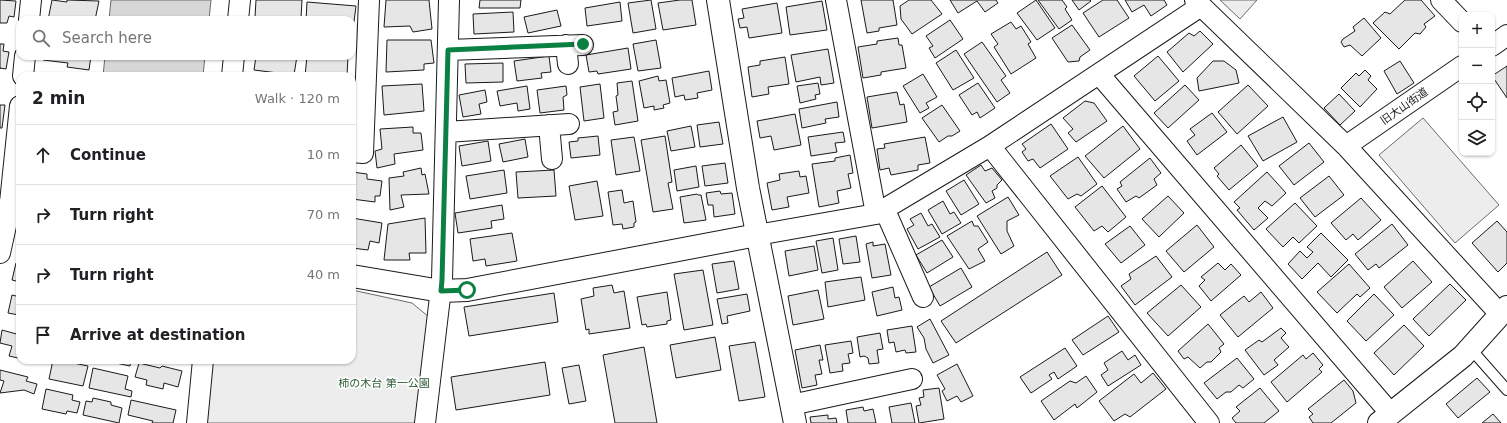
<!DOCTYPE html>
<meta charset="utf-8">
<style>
body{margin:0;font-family:"DejaVu Sans","Noto Sans JP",sans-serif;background:#f6f6f6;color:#202124}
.controls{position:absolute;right:12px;top:12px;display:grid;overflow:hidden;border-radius:8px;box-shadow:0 1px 3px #0004}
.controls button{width:36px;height:36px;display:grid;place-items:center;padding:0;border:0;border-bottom:1px solid #e0e0e0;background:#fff;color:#202124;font:20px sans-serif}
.stop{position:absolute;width:12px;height:12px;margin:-9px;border:3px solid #0b8043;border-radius:50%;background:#fff}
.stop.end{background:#0b8043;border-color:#fff;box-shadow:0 1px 4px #0008}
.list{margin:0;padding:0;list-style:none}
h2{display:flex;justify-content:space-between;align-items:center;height:52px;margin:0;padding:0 16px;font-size:17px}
h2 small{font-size:13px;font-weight:400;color:#757577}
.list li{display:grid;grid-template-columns:26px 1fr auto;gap:12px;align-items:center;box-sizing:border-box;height:60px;padding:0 16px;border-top:1px solid #e0e0e0}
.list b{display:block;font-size:15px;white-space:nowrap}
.list em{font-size:13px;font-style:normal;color:#757577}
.icon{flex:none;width:22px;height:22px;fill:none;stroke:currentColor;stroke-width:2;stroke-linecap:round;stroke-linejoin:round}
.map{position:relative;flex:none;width:1507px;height:423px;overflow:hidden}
.search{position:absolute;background:#fff;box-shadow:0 1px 3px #0004;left:16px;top:16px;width:340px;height:44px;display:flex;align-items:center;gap:10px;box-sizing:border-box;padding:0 14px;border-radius:12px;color:#757577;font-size:15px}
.panel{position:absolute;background:#fff;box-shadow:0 1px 3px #0004;left:16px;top:72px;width:340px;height:292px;border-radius:12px}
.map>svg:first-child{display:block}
.built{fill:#ededed;stroke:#6a6a6a}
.water{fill:#d7d7d7;stroke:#6a6a6a}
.building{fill:#e6e6e6;stroke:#1a1a1a}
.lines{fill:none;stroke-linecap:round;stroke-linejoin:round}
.lane-casing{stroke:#1a1a1a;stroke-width:12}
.street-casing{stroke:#1a1a1a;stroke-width:22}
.secondary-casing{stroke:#1a1a1a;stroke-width:24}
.lane{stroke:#fff;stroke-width:10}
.street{stroke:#fff;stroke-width:20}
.secondary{stroke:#fff;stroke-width:22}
.route{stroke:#0b8043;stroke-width:5}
.labels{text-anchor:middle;stroke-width:3;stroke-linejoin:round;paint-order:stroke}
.street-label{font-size:11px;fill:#1a1a1a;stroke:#fff}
.park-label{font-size:11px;fill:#2b5a34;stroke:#fff}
</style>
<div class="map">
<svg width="1507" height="423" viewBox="0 0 1507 423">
<rect width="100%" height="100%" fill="#fff"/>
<path class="built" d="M1220 0H1257L1240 19Z
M1423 118 1499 205 1455 243 1379 155Z
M352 290 412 303 429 317 422 423H197L203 360H352Z"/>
<path class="water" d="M111 0H211L209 20H109Z
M105 56H205L203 76H103Z"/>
<path class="building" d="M0 0 16 1 14 17 9 16 7 23H0Z
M52 0 67 2V0L99 1 95 20H48Z
M256 0H302L301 18 291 17 290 20H262L255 17Z
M386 0H429L432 29 413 32 410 26 384 27Z
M480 0H521L520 8H479Z
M651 0 656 29 633 33 628 3Z
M680 0H692L696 25 663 30 658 3Z
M861 0H893L897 25 879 28V31L867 33Z
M909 0H931L942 14 912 34 901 19 900 6Z
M950 0H996L998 3 985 12 977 1 958 13Z
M1036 0 1055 28 1037 40 1017 13Z
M1038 0H1062L1067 7 1065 9 1072 20 1059 29Z
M1072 0H1090L1091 1 1079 10Z
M1103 0H1117L1129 18 1099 37 1083 13Z
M1125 0H1164L1167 5 1151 16 1144 5 1132 12Z
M1405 0H1421L1435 16 1424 24 1426 27 1420 34 1415 33 1399 49 1373 23 1385 12 1390 14Z
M822 1 827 30 790 35 786 7Z
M307 2 356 6 353 30H352V20H306Z
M620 2 622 21 587 26 585 8Z
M777 3 782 33 749 38 747 27 740 28 738 19 744 18 742 9Z
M557 10 561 26 528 33 524 17Z
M513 12 514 32 474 34 473 14Z
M1364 18 1381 38 1362 56 1350 45 1344 47 1341 42 1343 39 1355 31 1353 27Z
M950 20 963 39 935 58 929 48 933 46 926 36Z
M1011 22 1016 29 1021 26 1031 42 1028 44 1036 58 1011 74 994 47 998 44 991 34Z
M1072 25 1090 50 1080 57 1079 61 1068 62 1052 38Z
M1200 31 1213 44 1183 72 1167 52 1189 33 1194 36Z
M898 38 899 45H902L906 68 881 72V75L863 78 858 47 877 44V41Z
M387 40H431L434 63 424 64V70L386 72Z
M656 40 661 68 638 71 633 44Z
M982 42 1006 76 1001 80 1010 93 997 102 964 54Z
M0 44H4L3 51 9 52 6 69 0 68V69Z
M628 48 631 69 598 74 597 71 589 72 586 55Z
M828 49 834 83 821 85 820 77 796 82 791 55Z
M956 50 974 78 953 90 936 63Z
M44 56H91L89 70 67 67 68 63 43 60Z
M256 56H297L294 75 254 70Z
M307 56H348L347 76H305Z
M549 56 551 72 541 73 542 78 517 81 514 61Z
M1158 56 1179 81 1155 101 1134 76Z
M785 57 789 84 768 87 769 94 752 97 748 67 760 65V61Z
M1213 61H1224L1236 70 1239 83 1199 91 1197 78Z
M1400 61 1414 83 1397 94 1384 71Z
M503 63V82L466 83 465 64Z
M1507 66V98L1492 76Z
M1365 70 1371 76 1368 80 1377 89 1360 107 1341 88 1356 73 1359 76Z
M709 71 712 90 697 93 698 98 685 100 684 95 675 97 672 78Z
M923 74 937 97 926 103 929 108 920 113 903 86Z
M658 76 659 81 666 80 670 103 663 105 664 108 654 110V106L644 108 639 81Z
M632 81 638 121 615 125 613 112 618 111 616 96 618 95 617 83Z
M818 83 820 94 815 95 816 99 800 103 797 86Z
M978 83 995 108 980 118 977 112 972 115 959 95Z
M422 84 424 111 384 115 382 86Z
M600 84 604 118 584 121 580 87Z
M1185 85 1199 100 1168 128 1154 113Z
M1248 85 1268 106 1237 134 1218 112Z
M527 86 530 109 518 111 517 103 500 106 497 91Z
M566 86 567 95 563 97 564 110 540 113 537 90Z
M485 90 487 102 479 104 481 114 463 117 459 95Z
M897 92 900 105 904 104 907 122 872 128 867 97Z
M1339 94 1355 111 1340 125 1324 108Z
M1085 101 1094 103 1107 121 1076 142 1068 133 1073 129 1063 118Z
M837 102 839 117 825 119 826 123 802 128 799 109Z
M0 105H5L2 128H0Z
M942 105 960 131 952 136H948L939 142 922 118Z
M1212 113 1227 132 1197 155 1187 141 1195 135 1190 129Z
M795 114 801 145 774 150 771 136 760 138 757 121Z
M1283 117 1297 142 1263 161 1248 136Z
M719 122 723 144 700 147 697 125Z
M1051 124 1068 149 1040 168 1033 159 1028 161 1022 152 1026 149 1022 144Z
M691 126 695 147 671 151 667 131Z
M1123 126 1140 149 1104 178 1085 156Z
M413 127V133H421L423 150 394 154 395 164 377 168 375 151 382 149 380 129Z
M843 132 845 142 835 143 837 152 811 156 808 137Z
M598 136 600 155 571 158 569 142 578 141V138Z
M665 136 672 182 668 183 673 209 653 212 641 140Z
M634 137 640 171 616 175 611 140Z
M925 137 930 163 918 165V170L891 175 889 168 880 170 877 149 885 148 884 144Z
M525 139 528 157 503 162 499 144Z
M488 141 491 161 462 166 459 146Z
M1309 143 1324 162 1294 185 1279 166Z
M1241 145 1258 166 1229 190 1217 176 1219 174 1214 168Z
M850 155 853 173 848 174 851 188 837 191 839 203 819 207 812 164 835 161V158Z
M1078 157 1097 184 1081 196 1077 194 1068 199 1050 176Z
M1150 158 1161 173 1154 179 1157 185 1139 198 1136 196 1126 202 1117 189 1122 186 1120 182Z
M725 163 728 183 705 186 702 166Z
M981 165 985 171 992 168 1002 180 997 185V188L992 191 995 198 986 203 966 175Z
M696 166 699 187 677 191 674 170Z
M421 168 422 175 425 174 429 194 401 195 404 207 390 210 389 178 404 176 403 172Z
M504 170 507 193 470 199 466 176Z
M554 170 556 196 518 198 516 172Z
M799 171 800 177 806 176 809 193 787 197 789 207 772 210 767 183 780 180 779 174Z
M352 172 367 174V179L382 181 380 196H375V202L352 199Z
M1267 172 1286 193 1272 206 1265 201 1258 208 1268 218 1254 230 1237 210 1240 208 1234 202Z
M1329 176 1344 195 1315 217 1300 198Z
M964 180 979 204 961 215 946 191Z
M597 181 603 216 575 220 569 186Z
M1102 186 1126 217 1108 232 1102 226 1094 231 1075 207Z
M622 190 624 203 633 201 636 222 634 223V227L623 229 622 224 613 225 608 192Z
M720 191 721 194 732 193 735 214 714 217 713 205H708L706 193Z
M697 194 698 195H701L706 220 684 223 680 197Z
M1168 196 1184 213 1159 237 1142 219Z
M1008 197 1019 215 1007 221V231L1014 246 1001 254 977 216Z
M1361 198 1381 220 1358 240 1353 234 1346 240 1331 223Z
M943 201 950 214 954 212 961 223 942 234 928 210Z
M1295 203 1317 226 1299 243 1293 237 1283 247 1266 229Z
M502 205 504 219 491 221 492 228 458 233 455 213Z
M921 213 928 226 932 224 940 237 918 249 907 229 914 225 910 219Z
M352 218 382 223 379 243 370 241 368 250 352 248Z
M425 218 426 253H409L410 260H384L388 224Z
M972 221 974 226H978L988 242 978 249 985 261 969 269 947 236Z
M1497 221 1507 232V263L1498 272 1472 243Z
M1392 224 1408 245 1379 268 1376 264 1368 270 1355 254Z
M1197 225 1214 247 1184 272 1166 251Z
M1130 226 1145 245 1121 263 1105 244Z
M512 233 517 261 486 266 485 259 473 261 470 239Z
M1321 233 1348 260 1331 277 1318 263 1302 279 1288 264 1300 251 1307 258 1313 252 1307 247Z
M856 236 860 262 843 264 839 239Z
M833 238 838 270 822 273 816 241Z
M942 240 953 257 927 273 916 255Z
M873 242V246L885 244 891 275 872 278 866 244Z
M814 246 818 270 789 276 785 251Z
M1047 252 1062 275 956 343 941 321Z
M1156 256 1172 277 1135 305 1121 286 1131 279 1129 274Z
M734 261 739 289 717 293 712 264Z
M1413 261 1432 282 1402 308 1384 287Z
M16 263 20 264V282L12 280Z
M1218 263 1225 270 1231 264 1241 275 1211 301 1199 286 1205 280 1201 277Z
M1349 264 1370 288 1360 297 1357 294 1337 313 1317 292Z
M961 268 972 287 940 306 929 287Z
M703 270 713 325 684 330 674 274Z
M861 277 865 300 828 307 825 282Z
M1450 284 1466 300 1429 336 1413 319Z
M612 285 614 293 624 291 630 328 589 334V329L586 330 581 299 594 296 593 288Z
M1181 285 1201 307 1168 336 1147 313Z
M893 287 895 298 899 297 902 310 877 316 872 292Z
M818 290 824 319 793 325 788 296Z
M667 292 671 320 667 321V324L647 327 646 324 642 325 637 297Z
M1261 292 1273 308 1238 337 1220 315 1244 296 1249 302Z
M554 293 558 322 469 336 464 307Z
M747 294 750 311 727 316 728 323 722 324 717 299Z
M1374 294 1394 315 1366 341 1347 321Z
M12 295 20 297V319H18L19 315 8 313Z
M1108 316 1119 332 1083 355 1072 340Z
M930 319 949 355 933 363 926 349 924 338 917 327Z
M1208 324 1224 344 1219 348 1221 352 1211 362H1207L1200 368 1188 357 1184 359 1178 351Z
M1404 325 1424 346 1394 375 1374 353Z
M912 326 916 352 906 353 905 350 896 352 894 342 889 343 887 330Z
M1281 328 1286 333 1281 338 1289 347 1274 360 1278 365 1264 375 1245 350 1259 340 1262 342Z
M2 330 20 335V355L18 358 9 356 12 346 0 343Z
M880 333 883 349 877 350 879 363 869 364 868 358 864 356 860 357 857 337Z
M715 337 721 370 676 378 670 345Z
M851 341 853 353 848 354 850 363 842 364 843 371 830 373 825 345Z
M755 342 765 397 739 401 729 346Z
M820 345 823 360H819L822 374 815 375 817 385 802 388 795 350Z
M644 347 657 423H615L603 355Z
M1065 348 1077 366 1058 379 1054 372 1049 375 1052 379 1031 393 1020 377Z
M1122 351 1128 360 1135 355 1141 365 1108 386 1101 375 1108 370 1104 363Z
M1313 353 1323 365 1319 369 1322 372 1287 402 1271 382 1303 355 1306 359Z
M1237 358 1254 379 1243 388 1239 385 1231 392H1226L1217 399 1204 383Z
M53 360H59L88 366 83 386 49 379Z
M102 360H131L130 366Z
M545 362 550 395 456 410 451 377Z
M139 363 160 368 162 366 182 371 178 387 164 383 163 389 146 385 147 380 135 377Z
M957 364 973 396 961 402 957 396 947 401 942 391 945 389 937 375Z
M579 365 586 401 569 404 562 368Z
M93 368 128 376 125 389 132 391 131 397 89 388Z
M0 370 28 377 26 381 37 384 34 394 24 390 0 393 4 381 0 380Z
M1153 373 1166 389 1130 417 1125 414 1114 421 1099 401 1134 374 1141 383Z
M1086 376 1097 392 1077 408 1075 404 1054 420 1041 401 1070 381 1076 383Z
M1477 378 1490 392 1458 418 1446 404Z
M1344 380 1353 391 1356 403 1331 423H1313L1309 417 1313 414 1308 409Z
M939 388 944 419 919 423 916 406 921 405 919 398 924 397 923 390Z
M1260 388 1279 411 1264 423H1236L1232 418 1240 411 1236 407Z
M46 389 73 395 72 400 80 402 77 413 67 411 66 414 42 409Z
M93 398 111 402V405L122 408 119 423 83 415 86 401 92 402Z
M131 400 176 410 173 423H152L153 421 128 415Z
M911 403 915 423H892L889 407Z
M863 407 864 411 873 409 876 423H848L846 410Z
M1493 414 1501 423H1482Z
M828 415V419L836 418 837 423H811L810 417Z"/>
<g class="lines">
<g class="lane-casing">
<path id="lane" d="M1470 348 1507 390"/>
</g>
<g class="street-casing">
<path id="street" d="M836 0 876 214
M1195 0 1346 146 1500 314
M1441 0 1462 22
M29 20 31 0
M238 20 240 0
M566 45 568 64
M1492 46 1507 35
M448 50 583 45
M1099 74 1391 414
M23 76 25 56
M232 76 234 56
M549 125 552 159
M446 132 569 124
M990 146 1209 423
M1346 146 1462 66
M352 152 363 153 369 0
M884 208 923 297
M757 235 876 214 990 146 1201 6
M0 253 9 212 20 106
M791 405 912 379
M197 423 203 360
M425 423 442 280 449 0"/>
</g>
<g class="secondary-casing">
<path id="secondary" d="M718 0 748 188 795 423
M0 210 20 215
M352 276 441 291 467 290 757 235
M1379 423 1463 356 1507 307"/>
</g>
<use href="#lane" class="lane"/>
<use href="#street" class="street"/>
<use href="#secondary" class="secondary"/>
</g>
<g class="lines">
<path class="route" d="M467 290 441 291 442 280 448 50 583 44"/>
</g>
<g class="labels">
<g class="street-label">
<text transform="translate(1404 106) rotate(-35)" y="4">旧大山街道</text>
</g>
<g class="park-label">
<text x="384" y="387">柿の木台 第一公園</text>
</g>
</g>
</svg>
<div class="controls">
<button>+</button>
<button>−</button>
<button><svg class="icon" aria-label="locate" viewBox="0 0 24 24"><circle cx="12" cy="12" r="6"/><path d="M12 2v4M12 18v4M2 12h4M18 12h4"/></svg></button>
<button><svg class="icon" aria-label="layers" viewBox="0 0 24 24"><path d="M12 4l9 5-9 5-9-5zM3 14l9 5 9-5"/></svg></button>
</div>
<div class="stop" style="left:467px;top:290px"></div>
<div class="stop end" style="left:583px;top:44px"></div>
<div class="search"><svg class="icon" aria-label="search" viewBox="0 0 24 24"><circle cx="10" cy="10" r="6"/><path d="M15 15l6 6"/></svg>Search here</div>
<section class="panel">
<h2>2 min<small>Walk · 120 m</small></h2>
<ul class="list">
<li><svg class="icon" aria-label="ahead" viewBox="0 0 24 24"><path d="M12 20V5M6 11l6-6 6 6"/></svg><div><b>Continue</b></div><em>10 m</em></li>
<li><svg class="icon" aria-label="right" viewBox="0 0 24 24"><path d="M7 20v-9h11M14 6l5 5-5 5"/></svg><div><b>Turn right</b></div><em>70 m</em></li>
<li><svg class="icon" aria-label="right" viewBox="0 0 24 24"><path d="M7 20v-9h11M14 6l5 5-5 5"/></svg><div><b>Turn right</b></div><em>40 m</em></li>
<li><svg class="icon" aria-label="arrive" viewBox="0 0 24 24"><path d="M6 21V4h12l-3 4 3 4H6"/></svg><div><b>Arrive at destination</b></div></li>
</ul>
</section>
</div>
